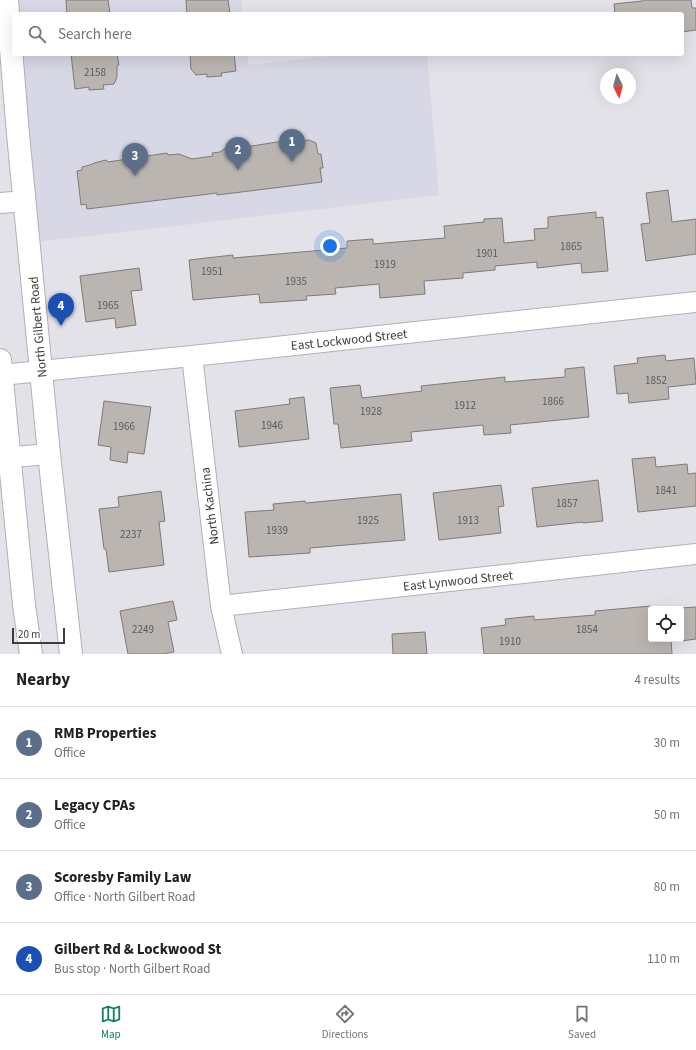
<!DOCTYPE html>
<meta charset="utf-8">
<style>
body{margin:0;font-family:"Source Sans 3",sans-serif;background:#f6f6f6;color:#202124}
.controls{position:absolute;right:12px;bottom:12px;display:grid;overflow:hidden;border-radius:4px;box-shadow:0 4px 16px #0002}
.controls button{width:36px;height:36px;display:grid;place-items:center;padding:0;border:0;border-bottom:1px solid #e0e0e0;background:#fff;color:#202124;font:20px sans-serif}
.compass{position:absolute;left:600px;top:68px;width:36px;height:36px;border-radius:50%;background:#fff;box-shadow:0 4px 16px #0002;rotate:174deg}
.scale{position:absolute;left:12px;bottom:10px;width:53px;box-sizing:border-box;padding-left:4px;border:2px solid #3c3c3e;border-top:0;font-size:11px;line-height:14px;white-space:nowrap;color:#3c3c3e;-webkit-text-stroke:3px #fff;paint-order:stroke}
.you{position:absolute;left:330px;top:246px;width:14px;height:14px;margin:-10px;border:3px solid #fff;border-radius:50%;background:#1a73e8;box-shadow:0 0 0 6px #1a73e833}
.badge{display:grid;place-items:center;width:26px;height:26px;border-radius:50%;background:#11815f;color:#fff;font-size:13px;font-weight:700}
.pin{position:absolute;translate:-50% -33px;filter:drop-shadow(0 1px 2px #0008)}
.pin::after{content:'';position:absolute;top:21px;width:14px;height:12px;background:inherit;clip-path:polygon(0 0,100% 0,50% 100%)}
.list{margin:0;padding:0;list-style:none}
h2{display:flex;justify-content:space-between;align-items:center;height:52px;margin:0;padding:0 16px;font-size:17px}
h2 small{font-size:13px;font-weight:400;color:#757577}
.list li{display:grid;grid-template-columns:26px 1fr auto;gap:12px;align-items:center;box-sizing:border-box;height:72px;padding:0 16px;border-top:1px solid #e0e0e0}
.list b{display:block;font-size:15px;white-space:nowrap}
.list p{margin:0;font-size:13px;white-space:nowrap;color:#757577}
.list em{font-size:13px;font-style:normal;color:#757577}
.icon{flex:none;width:22px;height:22px;fill:none;stroke:currentColor;stroke-width:2;stroke-linecap:round;stroke-linejoin:round}
.map{position:relative;flex:none;width:696px;height:654px;overflow:hidden}
.search{position:absolute;background:#fff;box-shadow:0 4px 16px #0002;left:12px;right:12px;top:12px;height:44px;display:flex;align-items:center;gap:10px;box-sizing:border-box;padding:0 14px;border-radius:4px;color:#757577;font-size:15px}
.sheet{height:340px;background:#fff}
nav{display:flex;justify-content:space-around;align-items:center;box-sizing:border-box;height:56px;border-top:1px solid #e0e0e0;background:#fff;font-size:11px;color:#757577}
nav a{display:grid;justify-items:center;gap:2px}
nav .on{color:#11815f}
.map>svg:first-child{display:block}
.built{fill:#d7d7e5}
.building{fill:#bab5b1;stroke:#7f7a75}
.lines{fill:none;stroke-linecap:round;stroke-linejoin:round}
.street-casing{stroke:#b0b0b6;stroke-width:22}
.primary-casing{stroke:#b0b0b6;stroke-width:24}
.street{stroke:#fff;stroke-width:20}
.primary{stroke:#fff;stroke-width:22}
.labels{text-anchor:middle;stroke-width:3;stroke-linejoin:round;paint-order:stroke}
.number-label{font-size:11px;fill:#5c5a5b}
.street-label{font-size:13px;fill:#3c3c3e;stroke:#fff}
</style>
<div class="map">
<svg width="696" height="654" viewBox="0 0 696 654">
<rect width="100%" height="100%" fill="#e3e2e9"/>
<path class="built" d="M7 0H241L243 14H14V54H247L249 65 348 54H427L439 195 29 243Z"/>
<path class="building" d="M66 0H108L110 14H67Z
M186 0H228L230 14H187Z
M642 0H691L692 8H696V30L682 32V14H615L614 4 642 1Z
M71 54H117L119 65 117 66V77L114 84 103 85 104 89 89 90V87L75 89Z
M190 54H234L236 71 221 73 222 76 207 77V74L196 75 191 69Z
M297 139 298 141 309 140 316 143 318 154H321L323 168H320L322 182 217 195V193L87 209 86 204 81 205 77 171 82 170V167L90 165 94 163 106 160 108 162 167 153 168 155 179 154 192 159 213 156 212 153 220 152 224 149 237 147 239 148Z
M668 190 672 222 696 219V254L646 261 641 224 650 223 646 193Z
M596 212V218L603 217 608 271 582 273 581 263 537 268V262L495 266V270L463 273V278L424 281 425 294 380 298 379 284 335 288 336 294 306 296 307 300 260 303 259 294 193 300 189 260 233 255V258L347 248V241L373 239V244L445 238 444 226 484 222V219L502 218 504 243 535 240 534 229 548 228V217Z
M139 268 142 290 131 291 136 325 116 328 115 318 86 322 80 276Z
M665 355 666 361 694 358 696 384 668 387 669 399 629 403 628 393 617 394 614 366 638 363 637 358Z
M584 367 589 417 510 425 511 433 484 435 483 425 411 432 412 441 341 448 338 424H334L330 388 360 385 362 398 422 391 421 386 505 377V382L565 377V369Z
M304 397 309 439 239 447 235 411 290 404 289 399Z
M104 401 151 407 144 454 128 452 127 463 110 460 111 447 98 445Z
M655 457 656 467 687 464 688 474 696 473V506L638 512 632 459Z
M598 480 603 521 583 523V522L537 527 532 488Z
M501 485 504 506 498 507 501 533 439 540 433 493Z
M161 491 165 521 159 522 164 565 109 572 106 549H104L99 509 119 507 118 497Z
M401 494 405 540 310 548V553L249 557 245 512 274 510 273 504 305 501 306 503Z
M173 601 177 620 168 622 174 652 162 654H128L120 611Z
M651 606V639H671L672 654H484L481 628 506 625 505 619 534 616V620L595 615V611Z
M696 607V639L681 641V608Z
M425 632 427 654H393L392 634Z"/>
<g class="lines">
<g class="street-casing">
<path id="street" d="M0 203 25 201
M192 356 221 606 232 654
M1 375 192 356 696 302
M0 458 49 454
M221 606 696 554"/>
</g>
<g class="primary-casing">
<path id="primary" d="M7 0 18 134 49 454 71 654
M0 360 24 605 31 654"/>
</g>
<use href="#street" class="street"/>
<use href="#primary" class="primary"/>
</g>
<g class="labels">
<g class="number-label">
<text x="95" y="76">2158</text>
<text x="571" y="250">1865</text>
<text x="487" y="257">1901</text>
<text x="385" y="268">1919</text>
<text x="212" y="275">1951</text>
<text x="296" y="285">1935</text>
<text x="108" y="309">1965</text>
<text x="656" y="384">1852</text>
<text x="553" y="405">1866</text>
<text x="465" y="409">1912</text>
<text x="371" y="415">1928</text>
<text x="272" y="429">1946</text>
<text x="124" y="430">1966</text>
<text x="666" y="494">1841</text>
<text x="567" y="507">1857</text>
<text x="368" y="524">1925</text>
<text x="468" y="524">1913</text>
<text x="277" y="534">1939</text>
<text x="131" y="538">2237</text>
<text x="143" y="633">2249</text>
<text x="587" y="633">1854</text>
<text x="510" y="645">1910</text>
</g>
<g class="street-label">
<text transform="translate(37 327) rotate(-95)" y="5">North Gilbert Road</text>
<text transform="translate(349 339) rotate(-6)" y="5">East Lockwood Street</text>
<text transform="translate(209 506) rotate(-97)" y="5">North Kachina</text>
<text transform="translate(458 580) rotate(-6)" y="5">East Lynwood Street</text>
</g>
</g>
</svg>
<div class="controls">
<button><svg class="icon" aria-label="locate" viewBox="0 0 24 24"><circle cx="12" cy="12" r="6"/><path d="M12 2v4M12 18v4M2 12h4M18 12h4"/></svg></button>
</div>
<svg class="compass" viewBox="-18 -18 36 36"><path d="M0-13l5 13h-10z" fill="#e53935"/><path d="M0 13l5-13h-10z" fill="#757577"/></svg>
<div class="scale">20 m</div>
<div class="you"></div>
<div class="pin badge" style="left:292px;top:162px;background:#5c6f8a">1</div>
<div class="pin badge" style="left:238px;top:170px;background:#5c6f8a">2</div>
<div class="pin badge" style="left:135px;top:176px;background:#5c6f8a">3</div>
<div class="pin badge" style="left:61px;top:326px;background:#1a4fb4">4</div>
<div class="search"><svg class="icon" aria-label="search" viewBox="0 0 24 24"><circle cx="10" cy="10" r="6"/><path d="M15 15l6 6"/></svg>Search here</div>
</div>
<section class="sheet">
<h2>Nearby<small>4 results</small></h2>
<ul class="list">
<li><span class="badge" style="background:#5c6f8a">1</span><div><b>RMB Properties</b><p>Office</p></div><em>30 m</em></li>
<li><span class="badge" style="background:#5c6f8a">2</span><div><b>Legacy CPAs</b><p>Office</p></div><em>50 m</em></li>
<li><span class="badge" style="background:#5c6f8a">3</span><div><b>Scoresby Family Law</b><p>Office · North Gilbert Road</p></div><em>80 m</em></li>
<li><span class="badge" style="background:#1a4fb4">4</span><div><b>Gilbert Rd &amp; Lockwood St</b><p>Bus stop · North Gilbert Road</p></div><em>110 m</em></li>
</ul>
</section>
<nav>
<a class="on"><svg class="icon" aria-label="map" viewBox="0 0 24 24"><path d="M3 6l6-2 6 2 6-2v14l-6 2-6-2-6 2zM9 4v14M15 6v14"/></svg>Map</a>
<a><svg class="icon" aria-label="directions" viewBox="0 0 24 24"><path d="M12 3l9 9-9 9-9-9zM9 14v-3h6M13 9l2 2-2 2"/></svg>Directions</a>
<a><svg class="icon" aria-label="saved" viewBox="0 0 24 24"><path d="M7 4h10v16l-5-4-5 4z"/></svg>Saved</a>
</nav>
